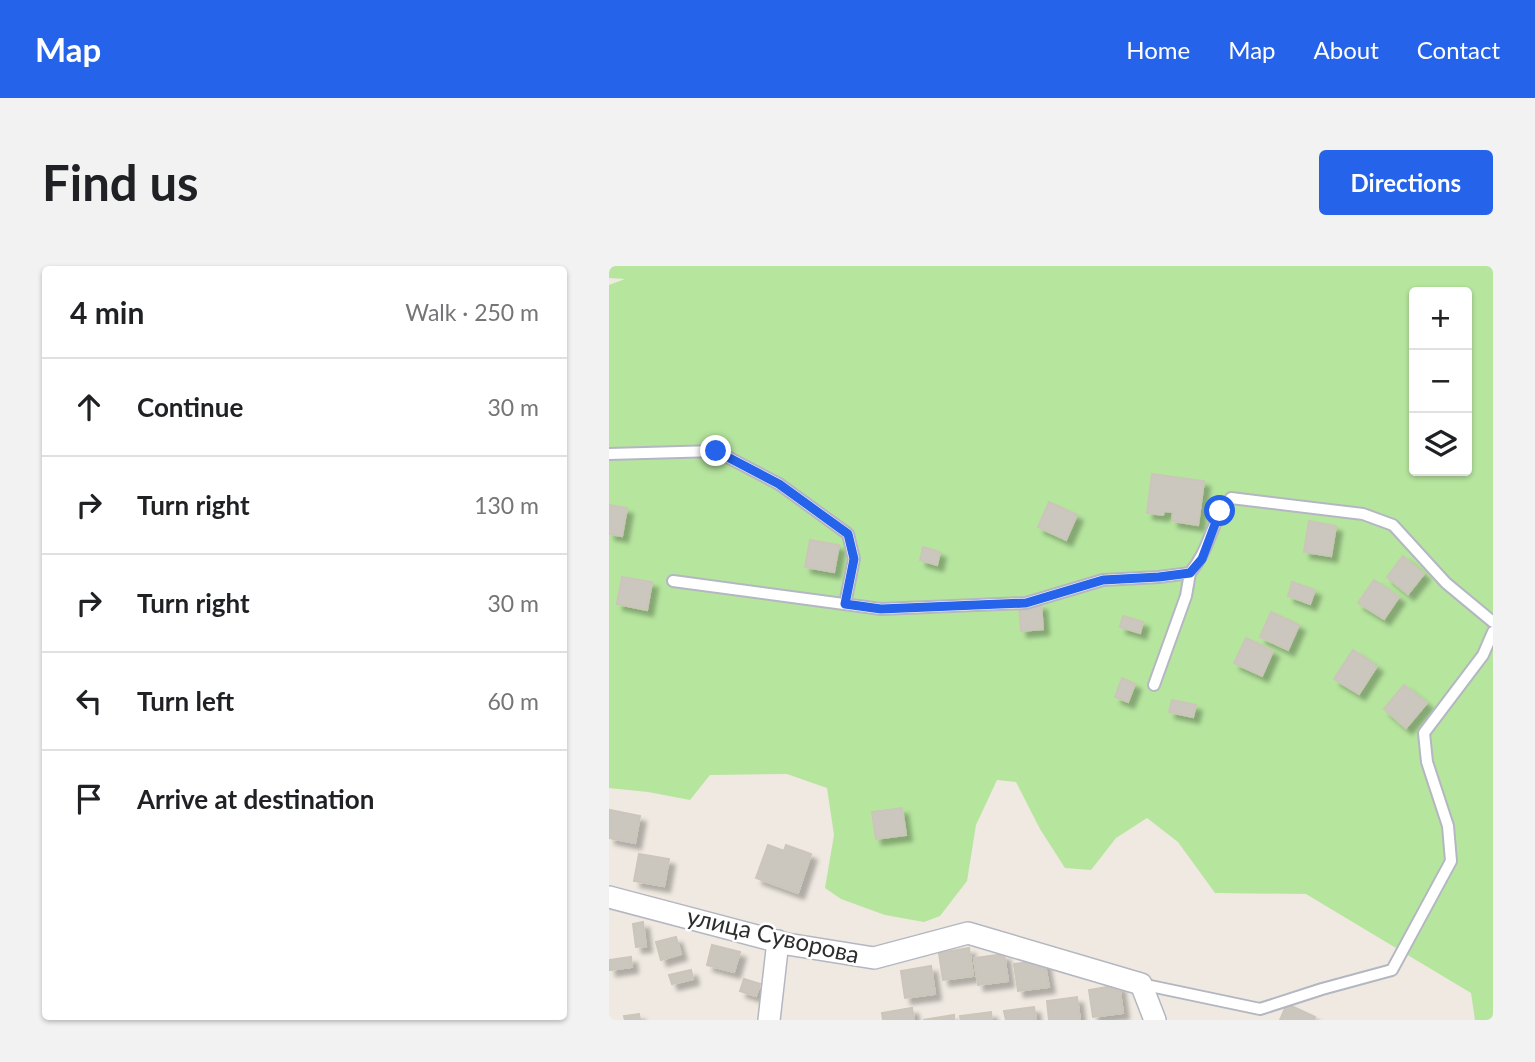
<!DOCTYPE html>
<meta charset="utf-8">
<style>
body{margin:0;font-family:Lato,sans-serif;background:#f2f2f2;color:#202124}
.controls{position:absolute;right:21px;top:21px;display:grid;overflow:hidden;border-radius:7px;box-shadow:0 2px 5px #0004}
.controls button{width:63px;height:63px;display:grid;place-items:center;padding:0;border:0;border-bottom:2px solid #e0e0e0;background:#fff;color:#202124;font:35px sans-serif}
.stop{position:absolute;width:21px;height:21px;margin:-16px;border:5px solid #2563eb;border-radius:50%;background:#fff}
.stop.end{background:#2563eb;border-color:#fff;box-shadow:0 2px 7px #0008}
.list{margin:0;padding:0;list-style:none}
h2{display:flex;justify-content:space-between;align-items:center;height:91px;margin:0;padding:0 28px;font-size:30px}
h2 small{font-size:23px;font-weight:400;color:#757577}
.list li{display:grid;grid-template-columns:46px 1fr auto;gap:21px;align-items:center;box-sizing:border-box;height:98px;padding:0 28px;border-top:2px solid #e0e0e0}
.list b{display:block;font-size:26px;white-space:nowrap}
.list em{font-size:23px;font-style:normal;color:#757577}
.icon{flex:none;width:38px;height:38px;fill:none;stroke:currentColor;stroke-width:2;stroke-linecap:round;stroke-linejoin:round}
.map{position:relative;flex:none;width:884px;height:754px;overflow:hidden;border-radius:7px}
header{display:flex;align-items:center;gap:42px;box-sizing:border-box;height:98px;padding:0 35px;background:#2563eb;color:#fff}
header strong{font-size:33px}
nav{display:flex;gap:38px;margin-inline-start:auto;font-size:24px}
.intro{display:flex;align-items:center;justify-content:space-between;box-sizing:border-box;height:168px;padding:0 42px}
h1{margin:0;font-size:49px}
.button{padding:18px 32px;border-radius:7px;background:#2563eb;color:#fff;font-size:24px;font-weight:700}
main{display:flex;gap:42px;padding:0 42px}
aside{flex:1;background:#fff;border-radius:7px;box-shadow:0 2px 5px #0004}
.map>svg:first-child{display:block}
.green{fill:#b6e59e;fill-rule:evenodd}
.building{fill:#cbc7bf;stroke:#cbc5ba;stroke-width:2;filter:url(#shadow)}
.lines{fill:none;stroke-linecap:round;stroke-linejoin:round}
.lane-casing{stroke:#b4b7c1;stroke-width:14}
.street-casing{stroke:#b4b7c1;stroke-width:24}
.lane{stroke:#fff;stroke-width:10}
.street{stroke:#fff;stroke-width:21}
.route{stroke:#2563eb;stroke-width:9}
.labels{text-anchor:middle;stroke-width:5;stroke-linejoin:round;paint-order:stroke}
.street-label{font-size:24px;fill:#2e2e2e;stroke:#fff}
</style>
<header>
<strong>Map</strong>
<nav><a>Home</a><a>Map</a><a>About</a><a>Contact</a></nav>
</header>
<div class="intro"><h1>Find us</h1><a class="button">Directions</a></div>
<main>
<aside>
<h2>4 min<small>Walk · 250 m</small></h2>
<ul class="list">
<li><svg class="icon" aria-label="ahead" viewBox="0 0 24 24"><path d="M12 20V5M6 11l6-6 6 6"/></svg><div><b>Continue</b></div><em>30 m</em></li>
<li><svg class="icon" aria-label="right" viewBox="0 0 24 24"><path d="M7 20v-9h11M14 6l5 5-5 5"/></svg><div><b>Turn right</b></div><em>130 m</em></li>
<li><svg class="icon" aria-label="right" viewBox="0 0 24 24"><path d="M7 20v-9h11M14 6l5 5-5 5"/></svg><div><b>Turn right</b></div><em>30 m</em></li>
<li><svg class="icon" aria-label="left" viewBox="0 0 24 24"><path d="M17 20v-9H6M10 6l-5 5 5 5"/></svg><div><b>Turn left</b></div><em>60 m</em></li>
<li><svg class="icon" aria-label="arrive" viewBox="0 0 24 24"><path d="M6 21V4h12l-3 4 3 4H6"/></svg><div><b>Arrive at destination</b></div></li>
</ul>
</aside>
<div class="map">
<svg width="884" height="754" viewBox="0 0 884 754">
<defs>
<filter id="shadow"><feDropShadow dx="6" dy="6" stdDeviation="2" flood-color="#0004"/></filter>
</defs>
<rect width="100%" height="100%" fill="#efe9e1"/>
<path class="green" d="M0 0H884V754H866L862 727 697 628 606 627 569 576 538 552 507 572 482 604 456 602 431 563 407 516 388 514 367 559 358 615 331 650 315 656 276 649 232 633 216 622 225 569 218 522 178 508 101 509 81 534 39 526 0 522V19L16 13 0 12ZM805 26H858V205H805Z"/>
<path class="building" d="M543 208 595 215 589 259 563 255 564 246 555 245 554 249 538 247Z
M440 236 468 249 457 274 429 261Z
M0 239 18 242 13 270 0 268Z
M700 255 727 260 722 290 695 286Z
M201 274 230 279 225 306 196 301Z
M314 281 331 286 328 299 311 294Z
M794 290 815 308 799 328 778 311Z
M13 311 43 316 38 344 8 338Z
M765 314 790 331 775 353 749 337Z
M683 316 706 324 701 338 679 330Z
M432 338 434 363 412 365 410 340Z
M662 346 690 359 679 384 651 371Z
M514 350 534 356 531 367 511 361Z
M637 372 664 385 653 410 625 397Z
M744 384 768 400 750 428 725 413Z
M513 412 526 418 519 436 506 431Z
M795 419 818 437 797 462 775 443Z
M563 434 587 439 584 451 560 446Z
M293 542 297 569 267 573 263 546Z
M1 544 31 550 26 577 0 572Z
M159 579 175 585 177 579 202 588 189 627 147 612Z
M30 588 60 593 55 620 25 615Z
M34 656 37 680 27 681 24 658Z
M67 671 72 688 52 694 47 676Z
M103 679 131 686 125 706 98 699Z
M360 682 364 710 334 714 330 687Z
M395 688 399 715 369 719 365 692Z
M22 691 23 701 1 704 0 694Z
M435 694 440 721 409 725 405 698Z
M322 700 326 728 296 732 292 705Z
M82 704 84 713 63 718 60 709Z
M135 713 151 718 147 730 131 725Z
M510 719 514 747 484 751 480 724Z
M468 731 471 754H440L438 735Z
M678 738 706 751 705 754H671Z
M425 741 427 754H397L395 745Z
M303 742 305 754H274L273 747Z
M382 746 383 754H352L351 750Z
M30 748 31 754H16L15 750Z
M345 749V754H314Z"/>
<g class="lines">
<g class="lane-casing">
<path id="lane" d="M0 188 107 185 170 218 239 268 245 293 236 338
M64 315 272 343 417 337 494 314 550 311 581 307C602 282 601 256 622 232L754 248 784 259 837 317 884 356
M545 419 577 330 581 307
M532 718 651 743 713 723 783 704 842 595 839 560 818 496 815 467 874 389 884 366"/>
</g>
<g class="street-casing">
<path id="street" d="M0 631 178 678 265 692 359 667 532 718 546 754
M160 754 169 675"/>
</g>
<use href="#lane" class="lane"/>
<use href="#street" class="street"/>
</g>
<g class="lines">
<path class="route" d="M107 185 170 218 239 268 245 293 236 338 272 343 417 337 494 314 550 311 581 307 593 293 611 245"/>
</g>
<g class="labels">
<g class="street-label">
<text transform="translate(164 670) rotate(13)" y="8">улица Суворова</text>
</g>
</g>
</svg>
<div class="controls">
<button>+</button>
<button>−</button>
<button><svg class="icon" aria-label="layers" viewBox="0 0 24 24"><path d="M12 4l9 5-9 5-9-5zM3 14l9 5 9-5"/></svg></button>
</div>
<div class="stop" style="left:611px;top:245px"></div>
<div class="stop end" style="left:107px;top:185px"></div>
</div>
</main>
